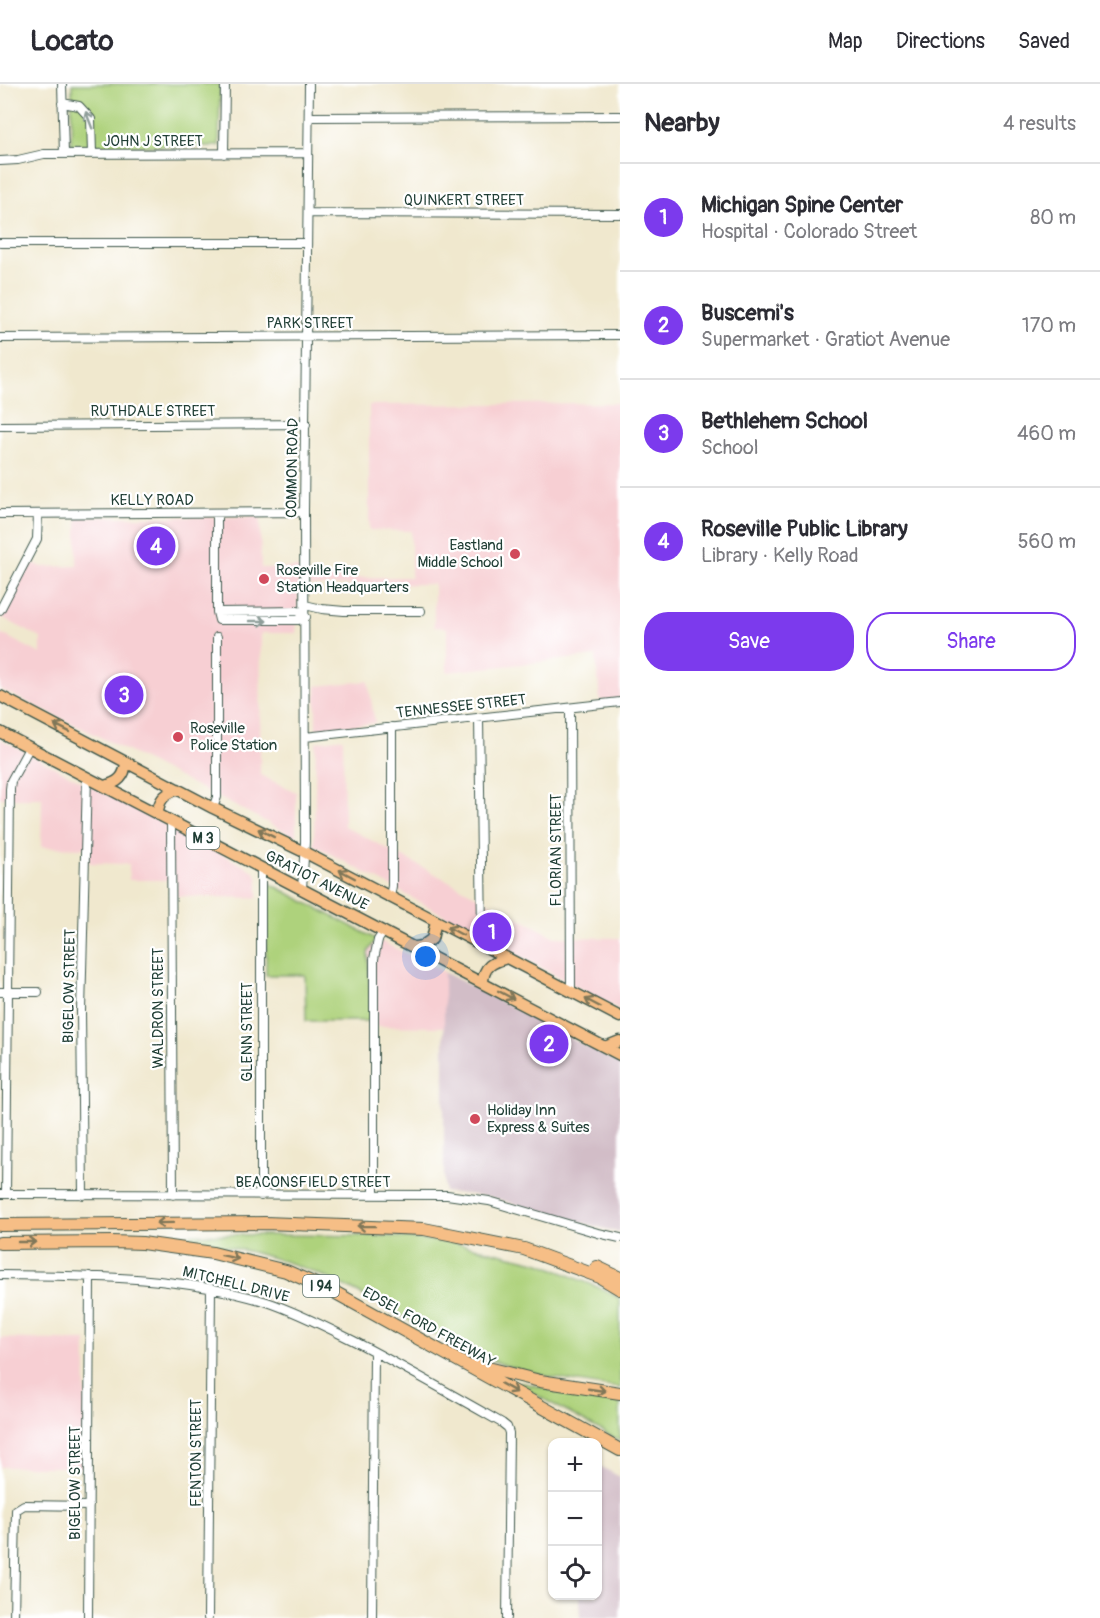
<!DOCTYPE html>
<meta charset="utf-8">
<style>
body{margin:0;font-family:Pangolin,sans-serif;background:#f7f7f7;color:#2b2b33}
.controls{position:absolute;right:18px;bottom:18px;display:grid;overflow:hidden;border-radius:12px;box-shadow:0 2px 4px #0004}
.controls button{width:54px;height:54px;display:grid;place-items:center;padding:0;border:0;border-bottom:2px solid #e1e1e2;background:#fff;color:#2b2b33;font:30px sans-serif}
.you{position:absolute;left:426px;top:873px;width:21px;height:21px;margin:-15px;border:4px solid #fff;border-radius:50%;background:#1a73e8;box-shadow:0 0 0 9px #1a73e833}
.badge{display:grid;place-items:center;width:39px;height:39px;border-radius:50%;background:#7c3aed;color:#fff;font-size:20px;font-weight:700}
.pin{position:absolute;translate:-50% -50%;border:3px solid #fff;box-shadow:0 2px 6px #0006}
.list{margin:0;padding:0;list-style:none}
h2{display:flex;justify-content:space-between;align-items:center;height:78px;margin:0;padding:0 24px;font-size:26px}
h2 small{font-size:20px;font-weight:400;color:#7c7c81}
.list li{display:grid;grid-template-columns:39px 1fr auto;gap:18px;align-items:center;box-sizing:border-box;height:108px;padding:0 24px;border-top:2px solid #e1e1e2}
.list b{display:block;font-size:22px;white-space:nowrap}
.list p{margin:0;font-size:20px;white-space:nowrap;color:#7c7c81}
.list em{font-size:20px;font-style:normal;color:#7c7c81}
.actions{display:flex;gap:12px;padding:18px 24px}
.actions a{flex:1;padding:14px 0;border:2px solid #7c3aed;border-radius:24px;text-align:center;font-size:21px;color:#7c3aed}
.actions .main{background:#7c3aed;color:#fff}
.icon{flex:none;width:33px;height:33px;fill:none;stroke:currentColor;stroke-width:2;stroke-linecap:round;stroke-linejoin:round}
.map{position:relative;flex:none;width:620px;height:1534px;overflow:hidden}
header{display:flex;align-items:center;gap:36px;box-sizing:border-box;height:84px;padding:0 30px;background:#fff;border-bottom:2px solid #e1e1e2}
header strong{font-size:28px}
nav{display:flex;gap:33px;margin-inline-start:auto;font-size:21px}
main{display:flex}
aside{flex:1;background:#fff}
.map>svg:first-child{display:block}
.built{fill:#f7cfd3}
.industrial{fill:#d2bdc7}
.green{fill:#aed27c;stroke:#668858;stroke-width:1.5}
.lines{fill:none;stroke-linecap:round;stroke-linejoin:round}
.minor-casing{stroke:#3e574b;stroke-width:10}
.major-casing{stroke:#3e574b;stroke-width:13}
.highway-casing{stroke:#3e574b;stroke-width:14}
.minor{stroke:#fff;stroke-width:8}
.major{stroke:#f6be86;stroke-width:10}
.highway{stroke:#f6be86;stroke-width:12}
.oneway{stroke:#8f9e9a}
.oneway2{stroke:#807759}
.poi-dot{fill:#d1495b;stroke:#fff;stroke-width:2}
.labels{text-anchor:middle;stroke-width:4.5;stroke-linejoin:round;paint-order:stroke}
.shield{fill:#fff;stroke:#627771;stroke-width:1.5}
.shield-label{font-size:14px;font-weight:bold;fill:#1f3d34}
.street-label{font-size:15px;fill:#1f3d34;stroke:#fff}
.poi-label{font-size:15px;fill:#1f3d34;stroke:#fff;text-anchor:start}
</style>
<header>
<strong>Locato</strong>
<nav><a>Map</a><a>Directions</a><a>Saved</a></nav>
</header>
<main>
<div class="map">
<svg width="620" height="1534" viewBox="0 0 620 1534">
<rect width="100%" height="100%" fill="#fff"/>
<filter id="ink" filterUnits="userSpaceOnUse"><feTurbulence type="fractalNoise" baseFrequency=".0167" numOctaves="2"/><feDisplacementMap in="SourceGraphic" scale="12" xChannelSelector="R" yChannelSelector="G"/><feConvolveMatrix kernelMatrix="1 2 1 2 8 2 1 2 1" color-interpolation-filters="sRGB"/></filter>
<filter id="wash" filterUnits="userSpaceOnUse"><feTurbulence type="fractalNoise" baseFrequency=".008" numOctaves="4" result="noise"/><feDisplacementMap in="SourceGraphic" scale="24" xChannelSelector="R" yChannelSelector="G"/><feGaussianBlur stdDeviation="1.35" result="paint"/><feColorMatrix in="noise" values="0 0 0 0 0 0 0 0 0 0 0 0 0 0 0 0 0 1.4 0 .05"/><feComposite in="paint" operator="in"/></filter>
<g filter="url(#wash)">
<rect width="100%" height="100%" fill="#f0e8ce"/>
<path class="built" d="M620 319V615L600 617 596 572 447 588V544L434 543V500L310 502V494L411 493V447L369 446V321Z
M77 433H260L261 484H300L296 549H261L260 691 296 708V753L98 652 0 605V549L41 570V554L1 533 30 477 42 483 77 482Z
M368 597 375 639 316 646V602Z
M343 654 344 742 555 853 620 854V926L314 761 316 658Z
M0 655 254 787 258 795V814L176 812V796H129V780L89 779V764L41 763 42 714H0Z
M378 856 444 888V943L371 942 368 868Z
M0 1254 86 1257 85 1383H0Z"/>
<path class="industrial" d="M444 888 620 980V1149L486 1112 444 1108Z
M598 1381 620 1393V1534H580V1512H598Z"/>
<path class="green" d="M72 0H220L219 62H71Z
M267 798 376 855 368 868 371 937H306L305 891H266Z
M161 1150 386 1152 457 1159 540 1179 607 1207 620 1215V1304C582 1299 545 1294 508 1282 452 1264 402 1231 349 1204 290 1174 222 1158 156 1154Z
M519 1298 558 1307 620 1316V1357L520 1302Z"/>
</g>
<g filter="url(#ink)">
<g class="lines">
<g class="minor-casing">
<path id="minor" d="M62 0 64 70
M62 19 79 22 91 35 92 70
M309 33 620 32
M224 70 225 0
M0 77 18 76 44 70 308 69
M308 129 620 130
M0 159H307
M0 254 620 251
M0 342 306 340
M217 429V528L219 536H298L306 533
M0 430 304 428
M305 521 322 525 344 527H421
M0 526 37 455 38 430
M217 528 298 527 306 533
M570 624 571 908
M305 653 620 618
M213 724 217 713V553
M171 738 173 1111
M261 784V1112
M302 805 305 758 304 428 309 0
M390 813 392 802V643
M478 859 482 849 479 634
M0 908H38
M0 1110 447 1111 489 1117 598 1149 620 1154
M6 1110 10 705 11 697 29 664
M83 1111 81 927 87 693
M374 1111V875L378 856 384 847
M0 1191C91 1192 178 1191 267 1218 297 1228 326 1243 354 1257 404 1283 453 1311 502 1339L507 1343 509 1349 507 1534
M14 1534 16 1426 24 1421 89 1422
M88 1534 90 1192
M208 1534 211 1204
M372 1534 374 1268"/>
</g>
<g class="major-casing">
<path id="major" d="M0 612 213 724 304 768 620 933
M0 648 620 971
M104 702C118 699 125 693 126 678
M158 731C158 716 164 710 178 705
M415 863 422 862 432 855 436 837
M483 899C483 882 493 878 507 874
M605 963 620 957"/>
</g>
<g class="highway-casing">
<path id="highway" d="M0 1141 265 1139 424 1145 524 1165 600 1193 620 1205
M0 1159 112 1158 142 1159 213 1169 286 1187 336 1209 620 1366
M597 1183 620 1194
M476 1281 540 1297 620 1309"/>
</g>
<use href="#minor" class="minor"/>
<use href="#major" class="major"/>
<use href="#highway" class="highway"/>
</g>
<defs><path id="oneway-shaft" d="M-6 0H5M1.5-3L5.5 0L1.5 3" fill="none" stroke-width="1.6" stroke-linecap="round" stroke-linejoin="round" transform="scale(1.5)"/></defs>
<g class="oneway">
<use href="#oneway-shaft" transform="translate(89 36) rotate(-111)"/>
<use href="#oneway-shaft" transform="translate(258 537)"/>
</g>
<g class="oneway2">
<use href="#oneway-shaft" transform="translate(62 644) rotate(-153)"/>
<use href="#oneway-shaft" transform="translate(266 749) rotate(-153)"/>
<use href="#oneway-shaft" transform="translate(347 790) rotate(-152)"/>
<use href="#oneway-shaft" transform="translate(455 847) rotate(-152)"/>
<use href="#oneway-shaft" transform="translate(506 911) rotate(28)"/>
<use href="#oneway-shaft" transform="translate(593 919) rotate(-152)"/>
<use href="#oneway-shaft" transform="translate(165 1139) rotate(179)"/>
<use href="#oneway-shaft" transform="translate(366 1142) rotate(-179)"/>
<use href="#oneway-shaft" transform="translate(27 1158)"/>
<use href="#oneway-shaft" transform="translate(230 1173) rotate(12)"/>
<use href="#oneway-shaft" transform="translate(509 1304) rotate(29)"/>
<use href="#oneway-shaft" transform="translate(597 1306) rotate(8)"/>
</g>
</g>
<g class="poi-dot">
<circle cx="515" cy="470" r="6"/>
<circle cx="264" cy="495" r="6"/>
<circle cx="178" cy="653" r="6"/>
<circle cx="475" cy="1035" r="6"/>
</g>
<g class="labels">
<g class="shield">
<rect x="186.5" y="743" width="33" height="22" rx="4.5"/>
<rect x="303" y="1191" width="36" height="22" rx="4.5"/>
</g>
<g class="shield-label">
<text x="203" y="759">M 3</text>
<text x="321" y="1207">I 94</text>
</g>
<g class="street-label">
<text x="153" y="62">JOHN J STREET</text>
<text x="464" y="121">QUINKERT STREET</text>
<text x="310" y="244">PARK STREET</text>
<text x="153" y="332">RUTHDALE STREET</text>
<text transform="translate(292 384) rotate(-89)" y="5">COMMON ROAD</text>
<text x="152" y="421">KELLY ROAD</text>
<text transform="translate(461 622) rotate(-6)" y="5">TENNESSEE STREET</text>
<text transform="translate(556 766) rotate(-90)" y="5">FLORIAN STREET</text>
<text transform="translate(317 796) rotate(27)" y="5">GRATIOT AVENUE</text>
<text transform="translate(69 902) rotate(-89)" y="5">BIGELOW STREET</text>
<text transform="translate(158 924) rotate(-90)" y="5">WALDRON STREET</text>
<text transform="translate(247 948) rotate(-90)" y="5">GLENN STREET</text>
<text x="313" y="1103">BEACONSFIELD STREET</text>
<text transform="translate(236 1200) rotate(14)" y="5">MITCHELL DRIVE</text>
<text transform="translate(429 1243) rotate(29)" y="5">EDSEL FORD FREEWAY</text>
<text transform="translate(196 1369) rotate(-90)" y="5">FENTON STREET</text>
<text transform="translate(75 1399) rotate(-90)" y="5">BIGELOW STREET</text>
</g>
<g class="poi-label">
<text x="503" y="466" text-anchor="end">Eastland<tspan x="503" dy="17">Middle School</tspan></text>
<text x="276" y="491">Roseville Fire<tspan x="276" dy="17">Station Headquarters</tspan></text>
<text x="190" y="649">Roseville<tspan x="190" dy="17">Police Station</tspan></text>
<text x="487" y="1031">Holiday Inn<tspan x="487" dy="17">Express &amp; Suites</tspan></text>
</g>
</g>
</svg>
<div class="controls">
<button>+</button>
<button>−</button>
<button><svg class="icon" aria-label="locate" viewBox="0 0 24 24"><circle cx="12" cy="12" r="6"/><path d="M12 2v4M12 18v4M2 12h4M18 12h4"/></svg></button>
</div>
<div class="you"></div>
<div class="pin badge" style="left:492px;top:848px">1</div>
<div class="pin badge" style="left:549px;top:960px">2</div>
<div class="pin badge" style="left:124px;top:611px">3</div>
<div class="pin badge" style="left:156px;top:462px">4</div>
</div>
<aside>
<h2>Nearby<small>4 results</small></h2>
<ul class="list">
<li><span class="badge">1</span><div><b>Michigan Spine Center</b><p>Hospital · Colorado Street</p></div><em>80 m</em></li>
<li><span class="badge">2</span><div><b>Buscemi's</b><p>Supermarket · Gratiot Avenue</p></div><em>170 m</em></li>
<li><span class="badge">3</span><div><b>Bethlehem School</b><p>School</p></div><em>460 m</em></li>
<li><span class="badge">4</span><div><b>Roseville Public Library</b><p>Library · Kelly Road</p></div><em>560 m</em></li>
</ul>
<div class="actions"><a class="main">Save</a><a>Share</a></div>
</aside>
</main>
